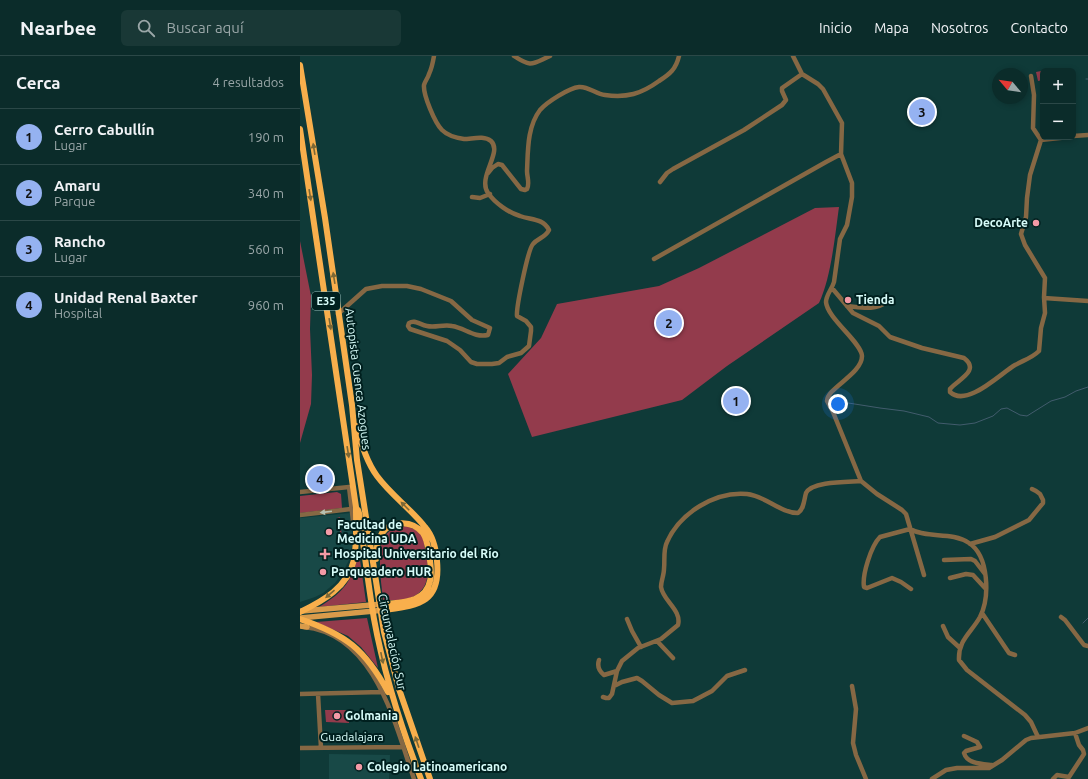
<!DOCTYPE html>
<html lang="es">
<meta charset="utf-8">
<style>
body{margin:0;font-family:Ubuntu,sans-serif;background:#193836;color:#f1f3f6}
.controls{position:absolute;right:12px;top:12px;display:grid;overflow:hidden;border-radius:6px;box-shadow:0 2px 6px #0003}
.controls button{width:36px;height:36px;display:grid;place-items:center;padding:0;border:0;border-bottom:1px solid #2b4847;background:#0b2c2a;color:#f1f3f6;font:20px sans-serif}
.compass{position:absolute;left:692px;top:12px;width:36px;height:36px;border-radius:50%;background:#0b2c2a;box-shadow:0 2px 6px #0003;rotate:299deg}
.you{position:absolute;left:538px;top:348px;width:14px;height:14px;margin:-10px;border:3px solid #fff;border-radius:50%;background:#1a73e8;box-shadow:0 0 0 6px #1a73e833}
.badge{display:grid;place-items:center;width:26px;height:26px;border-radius:50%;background:#95b2f1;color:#111;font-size:13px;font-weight:700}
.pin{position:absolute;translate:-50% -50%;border:2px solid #fff;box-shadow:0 1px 4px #0006}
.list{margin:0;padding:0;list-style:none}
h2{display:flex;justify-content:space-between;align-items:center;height:52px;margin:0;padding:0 16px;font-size:17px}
h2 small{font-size:13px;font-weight:400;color:#9aa7a8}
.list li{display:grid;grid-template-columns:26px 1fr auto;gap:12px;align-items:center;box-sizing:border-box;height:56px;padding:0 16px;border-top:1px solid #2b4847}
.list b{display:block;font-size:15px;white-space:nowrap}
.list p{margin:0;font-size:13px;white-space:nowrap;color:#9aa7a8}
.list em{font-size:13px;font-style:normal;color:#9aa7a8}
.icon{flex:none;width:22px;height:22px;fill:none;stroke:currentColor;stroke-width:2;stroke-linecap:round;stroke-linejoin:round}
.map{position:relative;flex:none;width:788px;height:723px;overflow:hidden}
header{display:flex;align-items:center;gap:24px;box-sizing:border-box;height:56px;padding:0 20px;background:#0b2c2a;border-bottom:1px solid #2b4847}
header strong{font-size:19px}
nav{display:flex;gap:22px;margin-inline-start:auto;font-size:14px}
.search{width:280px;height:36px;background:#193836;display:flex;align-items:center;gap:10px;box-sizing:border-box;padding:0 14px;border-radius:6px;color:#9aa7a8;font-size:15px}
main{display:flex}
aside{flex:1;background:#0b2c2a}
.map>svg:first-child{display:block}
.built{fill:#184947}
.green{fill:#933b4c}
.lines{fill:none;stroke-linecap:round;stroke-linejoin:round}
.stream{stroke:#425c6d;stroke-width:1}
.minor{stroke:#866844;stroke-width:4.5}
.major{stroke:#d89b4b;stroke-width:5.5}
.highway{stroke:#f8af4c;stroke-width:6}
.oneway{fill:#7c6836}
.oneway2{fill:#b7c1b1}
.poi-dot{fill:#f49aa6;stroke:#00201f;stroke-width:1.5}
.labels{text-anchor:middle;stroke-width:4;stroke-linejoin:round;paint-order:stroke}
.shield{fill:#00201f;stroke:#96bab8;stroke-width:1}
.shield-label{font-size:11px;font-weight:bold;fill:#d7fcf9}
.poi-label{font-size:12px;font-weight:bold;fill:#d7fcf9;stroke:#00201f;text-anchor:start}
.street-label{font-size:12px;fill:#d7fcf9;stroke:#00201f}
</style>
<header>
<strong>Nearbee</strong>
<div class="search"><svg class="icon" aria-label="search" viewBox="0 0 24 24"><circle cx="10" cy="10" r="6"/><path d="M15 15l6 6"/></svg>Buscar aquí</div>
<nav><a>Inicio</a><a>Mapa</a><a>Nosotros</a><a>Contacto</a></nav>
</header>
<main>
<aside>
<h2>Cerca<small>4 resultados</small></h2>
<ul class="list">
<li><span class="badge">1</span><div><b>Cerro Cabullín</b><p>Lugar</p></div><em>190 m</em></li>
<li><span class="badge">2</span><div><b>Amaru</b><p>Parque</p></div><em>340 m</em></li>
<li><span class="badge">3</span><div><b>Rancho</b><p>Lugar</p></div><em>560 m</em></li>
<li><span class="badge">4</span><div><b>Unidad Renal Baxter</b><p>Hospital</p></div><em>960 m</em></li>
</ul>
</aside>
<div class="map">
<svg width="788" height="723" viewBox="0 0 788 723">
<rect width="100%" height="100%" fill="#0f3a38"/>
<path class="built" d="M51 457 53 485 50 502 44 514 35 527 23 537 15 541 0 546V462Z
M29 698 90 699 89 723H29Z"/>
<path class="green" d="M751 13 752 15H743V24L738 25 736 16Z
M539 151C535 180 531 222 519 247L427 310 382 344 232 381 208 318 241 282 257 248 359 230 399 212 515 152Z
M0 185 11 240 10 273 12 319 11 348 0 387Z
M37 436 41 438 42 452 0 457V440Z
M40 461 42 483H40L39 487H37L40 475 37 462Z
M101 470C108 470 116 473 121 478 124 482 124 488 125 493 128 508 132 529 116 539 107 545 93 544 83 544 82 533 80 521 80 510 80 491 79 476 101 470Z
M59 497 66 546 19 551C44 536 52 525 59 497Z
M67 562 78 612 61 591 48 580 16 566Z
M25 654H49V667L26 666Z"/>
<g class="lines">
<path class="stream" d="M786 23H788
M530 345 542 346 580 352 604 355 629 361 638 367 660 369 675 367 693 360 701 353 707 352 720 359 727 360 751 345 765 341 776 335 788 331
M783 567 788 562"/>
<path class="minor" d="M214 0C232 12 232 8 250 0
M493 0 502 18 518 28 523 33 542 67 541 98 552 127V141L547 169 540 183 534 226C532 233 526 239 526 246 527 262 562 287 562 300 562 318 527 332 527 345L533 356 561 425 577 438 602 454 606 458 624 519
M773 80 788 79
M741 84 769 81
M188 117 192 112 198 108 202 109 221 133 225 134 227 133C230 128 227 121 227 115 228 95 227 71 240 54 247 46 269 32 279 31 288 30 296 38 305 39 327 42 341 38 359 25 370 18 376 13 379 0
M360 126 367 117 373 113 444 74 482 49 486 44 482 35V32L502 18
M172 141 180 142 190 138
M354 203 526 106 541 98
M532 232 553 257 579 270 590 281 622 292 664 302C681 315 657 324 650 333V336C667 352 701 317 715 309 724 304 732 302 739 295L741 272 745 257 744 241 745 222 725 189 721 178 726 161 727 142 730 119 741 84 733 72 734 39 731 20
M744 242 788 245
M547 250C559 251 576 255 586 246
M38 258 66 233 82 230H107L121 233 151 245 172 264 190 272 188 279C174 282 165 272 152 270 144 268 135 272 127 270 120 269 115 263 109 267L108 270 110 273 147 285 160 294 171 306 177 308H192L199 307 207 301 221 297 229 290 231 275V271L226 265 217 260C216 252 228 193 233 188 238 182 245 182 249 174 243 162 231 164 220 160 209 157 195 147 188 137 177 121 203 96 191 85 184 79 172 83 164 83 157 82 147 79 142 74 135 67 123 39 124 29 125 25 128 22 129 18 132 12 133 6 134 0
M0 436 49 431 54 473
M0 459 51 453
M670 488 695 481 729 464 743 447V444L740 438 736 435 732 433
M644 504 671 503 675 505 685 518
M650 522 666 518 673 519 685 532
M611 533 601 526 592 522 567 532 564 531C562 519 571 490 580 481L610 473C628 483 651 475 669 487 689 500 690 541 680 561 671 577 658 584 659 604L667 614 725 659 731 666 738 681
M682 557 709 597 715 599
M761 561 765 564 784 589 788 590
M327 563 332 575 341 591
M643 570 648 581 660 592
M4 571C75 578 95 668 114 723
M357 585 373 602
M299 604C297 610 299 615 304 619L317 615
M314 630 322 626 337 622 342 625 359 639 372 647 393 645 412 635 427 620 445 614
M552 630 556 653 553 687 556 699 566 723
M0 638 82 636
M18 638 21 692
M303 641 306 642H309L312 638 317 615 322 605 338 592 361 583 378 569C382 554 363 545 361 531 361 525 364 519 364 513 365 504 363 494 367 486 380 457 415 435 447 438 466 440 480 457 498 457 504 453 504 444 506 437 512 425 548 426 561 425
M664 680 677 686 680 691 666 695 664 697C667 708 682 708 692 709
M0 692 103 691
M632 723 646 714 657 712H689L702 704 726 684 731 682 775 677 788 672
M753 723 757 719 769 721 784 698 783 694 779 689 775 677"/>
<path class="major" d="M2 555 83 548
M0 562 85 554
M0 570 7 571"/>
<path class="highway" d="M0 9 25 162 52 349 57 404 84 576 99 633 130 723
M0 73 56 451C56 468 57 487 54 504 48 531 23 545 0 556
M57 370C61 388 66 405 77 420 91 439 111 453 125 471 133 480 136 493 137 505 141 547 119 549 85 554
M58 454 59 457C64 492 68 528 74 563 84 618 101 671 121 723
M76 503C76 494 77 485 82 477 92 463 113 465 123 477 127 483 128 491 129 498 132 515 134 535 115 543 106 547 94 547 84 548
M0 563C45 578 65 593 88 636"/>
</g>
<defs><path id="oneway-solid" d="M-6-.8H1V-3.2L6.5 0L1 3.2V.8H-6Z"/></defs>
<g class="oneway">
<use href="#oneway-solid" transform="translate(14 93) rotate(-99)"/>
<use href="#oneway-solid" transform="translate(10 139) rotate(81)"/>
<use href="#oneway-solid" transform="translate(34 222) rotate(-99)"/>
<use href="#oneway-solid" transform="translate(30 268) rotate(81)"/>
<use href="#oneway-solid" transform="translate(48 396) rotate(81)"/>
<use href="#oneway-solid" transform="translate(105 450) rotate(-135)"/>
<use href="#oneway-solid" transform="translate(30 538) rotate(139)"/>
<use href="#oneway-solid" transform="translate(82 602) rotate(78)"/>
<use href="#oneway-solid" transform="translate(117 686) rotate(-109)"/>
</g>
<use class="oneway2" href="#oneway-solid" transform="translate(26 456) rotate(173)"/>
<g class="poi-dot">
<circle cx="736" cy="167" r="4"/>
<circle cx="548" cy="244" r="4"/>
<circle cx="29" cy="476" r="4"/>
<path d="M23 492h4v4h4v4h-4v4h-4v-4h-4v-4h4z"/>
<circle cx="23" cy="516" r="4"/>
<circle cx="37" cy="660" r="4"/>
<circle cx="59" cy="711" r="4"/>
</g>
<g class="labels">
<rect class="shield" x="12" y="236" width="28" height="18" rx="3"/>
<g class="shield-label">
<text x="26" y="249">E35</text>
</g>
<g class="poi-label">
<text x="728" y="171" text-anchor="end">DecoArte</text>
<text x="556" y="248">Tienda</text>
<text x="37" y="473">Facultad de<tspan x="37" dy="14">Medicina UDA</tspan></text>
<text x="34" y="502">Hospital Universitario del Río</text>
<text x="31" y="520">Parqueadero HUR</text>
<text x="45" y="664">Golmania</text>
<text x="67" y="715">Colegio Latinoamericano</text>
</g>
<g class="street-label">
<text transform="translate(58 323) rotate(83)" y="4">Autopista Cuenca Azogues</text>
<text transform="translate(92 586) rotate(78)" y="4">Circunvalación Sur</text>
<text x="52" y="685">Guadalajara</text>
</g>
</g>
</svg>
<div class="controls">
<button>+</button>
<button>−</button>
</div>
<svg class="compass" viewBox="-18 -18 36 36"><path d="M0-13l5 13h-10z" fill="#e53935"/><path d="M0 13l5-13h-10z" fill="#9aa7a8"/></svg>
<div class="you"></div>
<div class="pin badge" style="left:436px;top:345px">1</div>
<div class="pin badge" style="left:369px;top:267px">2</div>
<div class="pin badge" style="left:622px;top:56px">3</div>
<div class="pin badge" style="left:20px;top:423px">4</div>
</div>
</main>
